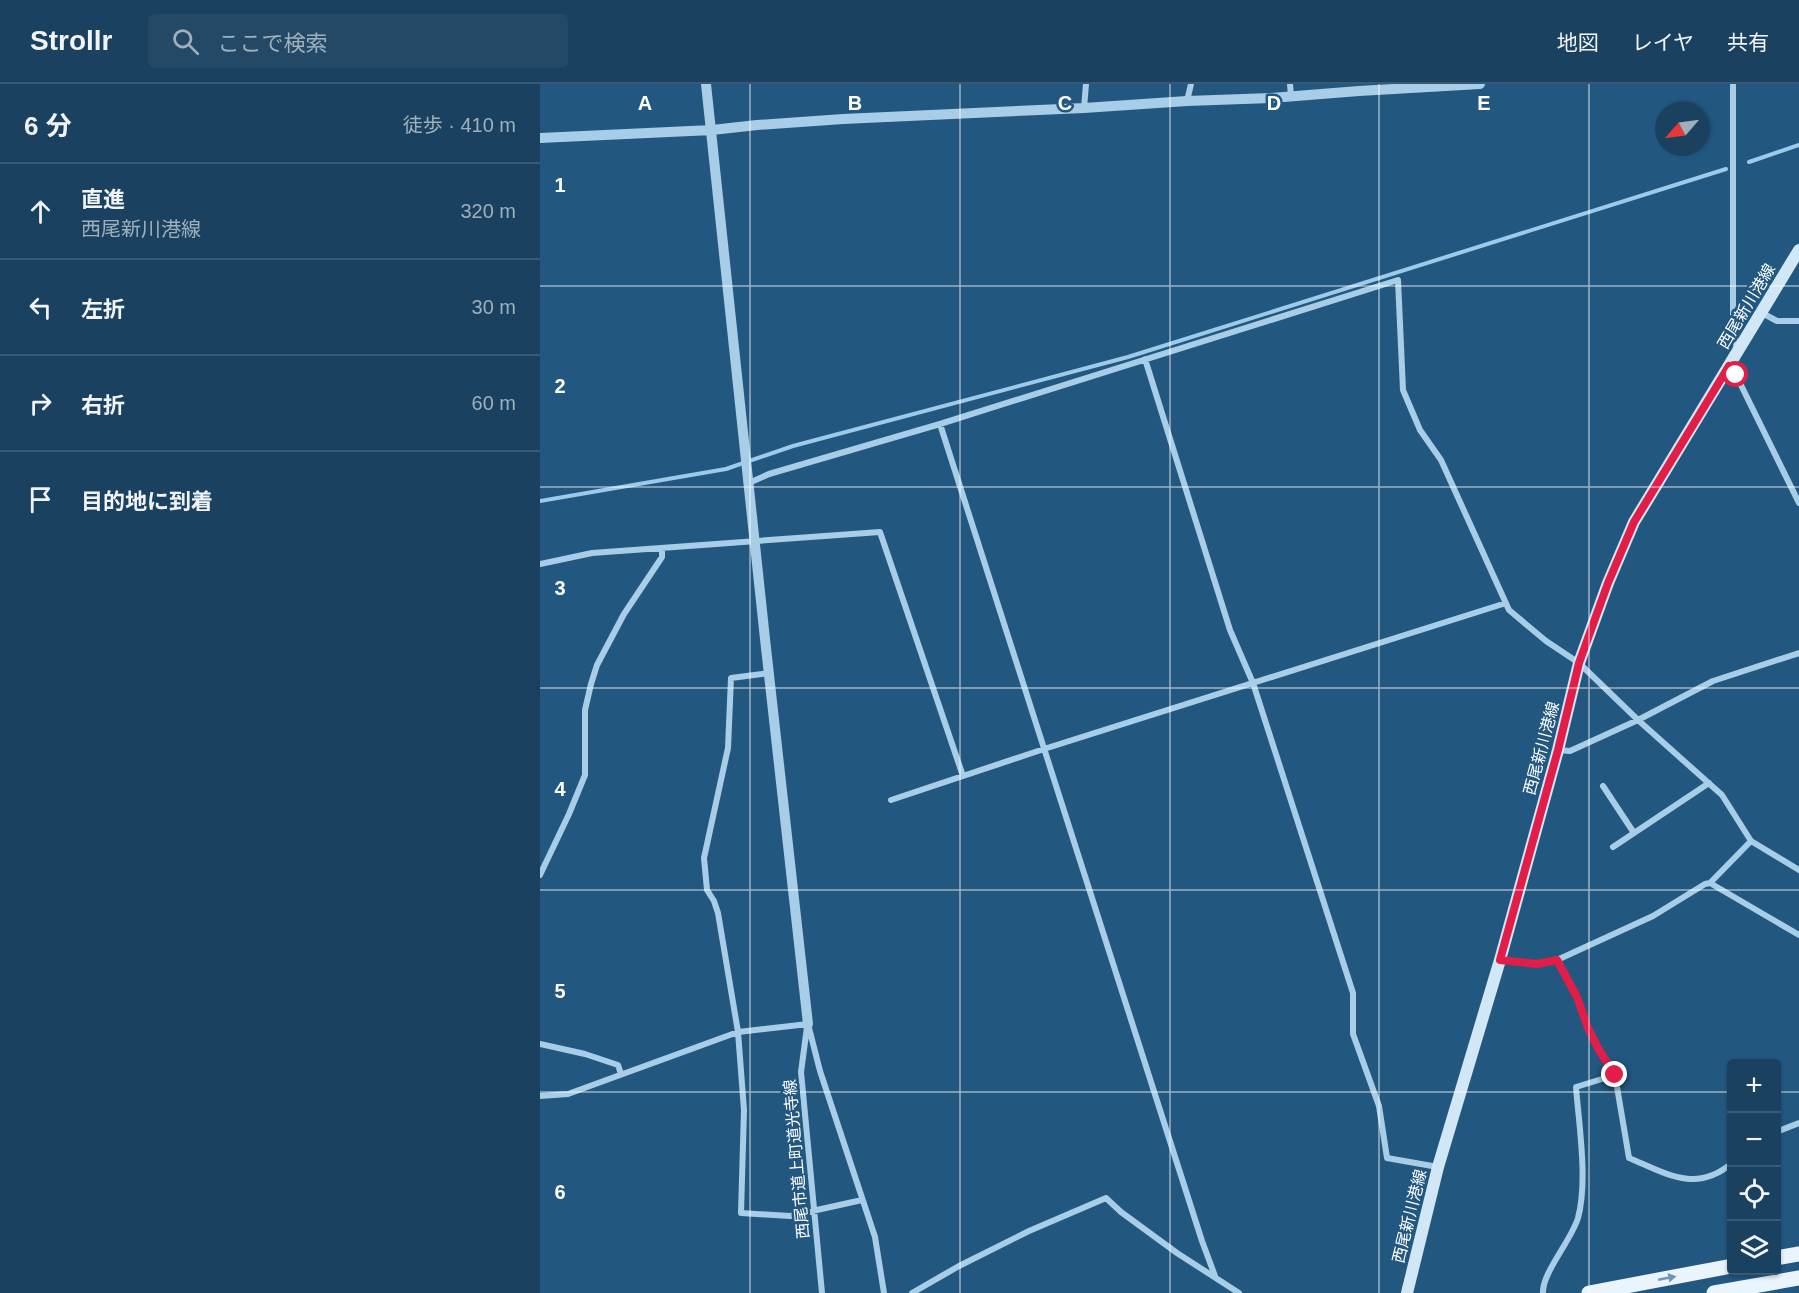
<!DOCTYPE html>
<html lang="ja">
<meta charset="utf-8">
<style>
body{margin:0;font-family:Arial,"Noto Sans JP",sans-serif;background:#234966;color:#f1f3f6}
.controls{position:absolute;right:18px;bottom:18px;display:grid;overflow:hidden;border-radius:6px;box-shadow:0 2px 4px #0004}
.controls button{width:54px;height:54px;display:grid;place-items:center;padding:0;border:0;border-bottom:2px solid #385b75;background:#1a4260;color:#f1f3f6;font:30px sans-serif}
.compass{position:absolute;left:1115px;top:18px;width:54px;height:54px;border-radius:50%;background:#1a4260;box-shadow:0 2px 4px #0004;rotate:242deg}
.stop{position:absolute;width:18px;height:18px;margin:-14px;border:4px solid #e11d48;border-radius:50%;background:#fff}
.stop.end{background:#e11d48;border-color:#fff;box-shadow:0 2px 6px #0008}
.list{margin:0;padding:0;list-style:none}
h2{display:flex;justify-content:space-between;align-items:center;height:78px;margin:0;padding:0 24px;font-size:26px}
h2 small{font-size:20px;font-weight:400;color:#9fb0bd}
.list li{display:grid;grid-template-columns:39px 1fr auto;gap:18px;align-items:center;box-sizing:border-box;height:96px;padding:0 24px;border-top:2px solid #385b75}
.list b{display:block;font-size:22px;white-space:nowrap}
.list p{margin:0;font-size:20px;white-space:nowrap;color:#9fb0bd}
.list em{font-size:20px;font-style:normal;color:#9fb0bd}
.icon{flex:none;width:33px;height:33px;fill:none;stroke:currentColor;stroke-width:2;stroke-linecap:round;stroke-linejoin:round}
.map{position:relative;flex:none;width:1259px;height:1209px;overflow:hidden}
header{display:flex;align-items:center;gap:36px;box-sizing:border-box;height:84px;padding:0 30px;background:#1a4260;border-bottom:2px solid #385b75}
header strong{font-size:28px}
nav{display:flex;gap:33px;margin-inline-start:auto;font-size:21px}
.search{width:420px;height:54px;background:#234966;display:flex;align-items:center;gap:15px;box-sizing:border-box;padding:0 21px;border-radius:6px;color:#9fb0bd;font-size:22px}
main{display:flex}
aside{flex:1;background:#1a4260}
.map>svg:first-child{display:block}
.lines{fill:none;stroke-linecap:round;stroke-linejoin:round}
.stream{stroke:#9ccae8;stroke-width:4}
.minor{stroke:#a8cee7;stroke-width:6}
.tertiary{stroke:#a8cee7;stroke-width:10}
.secondary{stroke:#d2e7f6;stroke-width:12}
.primary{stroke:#eaf4fd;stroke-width:15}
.oneway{fill:#7296b2}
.route{stroke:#e11d48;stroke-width:8}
.grid{fill:none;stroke:#fff;stroke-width:1.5;stroke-opacity:0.55}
.labels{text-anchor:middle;stroke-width:5;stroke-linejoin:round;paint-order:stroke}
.street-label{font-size:16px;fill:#fff;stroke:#225880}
.grid-label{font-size:20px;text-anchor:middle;font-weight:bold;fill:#fff;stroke:#225880;stroke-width:5;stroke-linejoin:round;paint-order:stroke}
</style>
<header>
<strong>Strollr</strong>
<div class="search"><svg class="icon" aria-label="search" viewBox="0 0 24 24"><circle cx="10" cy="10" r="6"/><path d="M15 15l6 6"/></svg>ここで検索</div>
<nav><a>地図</a><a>レイヤ</a><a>共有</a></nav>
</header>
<main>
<aside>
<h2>6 分<small>徒歩 · 410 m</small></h2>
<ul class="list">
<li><svg class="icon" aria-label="ahead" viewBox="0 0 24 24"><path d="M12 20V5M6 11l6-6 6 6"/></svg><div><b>直進</b><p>西尾新川港線</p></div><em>320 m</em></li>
<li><svg class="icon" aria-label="left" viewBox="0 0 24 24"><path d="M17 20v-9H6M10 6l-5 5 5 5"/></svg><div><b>左折</b></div><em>30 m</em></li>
<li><svg class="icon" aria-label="right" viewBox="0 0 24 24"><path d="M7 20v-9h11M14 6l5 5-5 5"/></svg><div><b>右折</b></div><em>60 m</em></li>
<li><svg class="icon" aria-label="arrive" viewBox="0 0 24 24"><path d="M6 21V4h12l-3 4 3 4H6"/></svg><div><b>目的地に到着</b></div></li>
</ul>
</aside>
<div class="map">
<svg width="1259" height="1209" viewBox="0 0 1259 1209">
<rect width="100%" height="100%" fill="#225880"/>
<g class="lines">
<path class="stream" d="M1209 78 1259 61
M0 417 186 385 253 362 588 273 1186 85"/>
<path class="minor" d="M750 0 751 12
M1193 0V240L1197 266
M647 17 651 0
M544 24 546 0
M1222 229 1237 237H1259
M605 275 690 546 713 599 813 909V950L839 1022 847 1074 898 1083
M1189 282 1196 291 1259 419
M400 340 662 1157 675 1192
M209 399 229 390 400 340 858 196 863 306 880 346 901 376 969 526 1006 557 1039 579 1098 636 1182 711 1211 757 1259 786
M0 480 52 469 340 448 423 692
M229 589 191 594 188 664 164 774 167 806 174 817 178 829 198 948 204 1026 201 1129 250 1132 322 1116
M1018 666 1030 667 1098 636 1173 597 1259 569
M1063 702 1094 749
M351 716 504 665 966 519
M1073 763 1169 699
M0 791 29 730 45 691V626L51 600 57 581 84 530 122 473V464
M1170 799 1259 851
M960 876 997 880 1017 876 1113 832 1165 800 1170 799 1211 757
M1017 876 1037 913 1048 944 1059 966 1075 991 1089 1074C1125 1089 1156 1110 1192 1079
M268 940 280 987 335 1153 344 1209
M267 943 261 988 282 1209
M0 960 45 970 78 981 81 990
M0 1012 28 1010 198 948 268 940
M1236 1048 1259 1039
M372 1209 419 1182 489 1147 566 1114 581 1128 637 1169 699 1209
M1003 1209C1002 1189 1031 1157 1038 1134 1048 1097 1039 1042 1036 1003L1075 991"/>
<path class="tertiary" d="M166 0 225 555 268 940
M0 54 172 46 217 41 303 35 544 24 647 17 731 14 819 7 940 0"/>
<path class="secondary" d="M867 1209 898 1083 960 876 1018 666 1039 579 1068 499 1094 438 1259 166"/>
<path class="primary" d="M1236 1174 1259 1170
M1049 1209 1192 1182
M1174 1209 1259 1194"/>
</g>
<defs><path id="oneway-solid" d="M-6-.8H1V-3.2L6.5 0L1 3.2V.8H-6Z" transform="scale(1.5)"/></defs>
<use class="oneway" href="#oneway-solid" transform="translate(1127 1194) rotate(-11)"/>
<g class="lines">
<path class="route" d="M1075 991 1059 966 1048 944 1037 913 1017 876 997 880 960 876 1018 666 1039 579 1068 499 1094 438 1189 282 1196 291"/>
</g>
<path class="grid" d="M210 0V1209M420 0V1209M630 0V1209M839 0V1209M1049 0V1209M0 202H1259M0 403H1259M0 604H1259M0 806H1259M0 1008H1192M1236 1008H1259"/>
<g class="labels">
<g class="street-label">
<text transform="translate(1206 222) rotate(-59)" y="6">西尾新川港線</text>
<text transform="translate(1001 664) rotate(-75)" y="6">西尾新川港線</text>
<text transform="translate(256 1075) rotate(-95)" y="6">西尾市道上町道光寺線</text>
<text transform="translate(869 1132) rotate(-76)" y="6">西尾新川港線</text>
</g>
</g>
<g class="grid-label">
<text x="105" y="26">A</text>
<text x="315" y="26">B</text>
<text x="525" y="26">C</text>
<text x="734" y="26">D</text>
<text x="944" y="26">E</text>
<text x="20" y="108">1</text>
<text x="20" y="309">2</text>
<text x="20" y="511">3</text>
<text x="20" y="712">4</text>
<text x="20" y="914">5</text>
<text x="20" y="1115">6</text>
</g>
</svg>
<div class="controls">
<button>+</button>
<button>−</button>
<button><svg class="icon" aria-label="locate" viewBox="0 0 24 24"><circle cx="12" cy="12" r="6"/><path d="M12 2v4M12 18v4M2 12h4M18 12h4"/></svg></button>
<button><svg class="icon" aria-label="layers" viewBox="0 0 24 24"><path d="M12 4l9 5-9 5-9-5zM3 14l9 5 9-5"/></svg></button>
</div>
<svg class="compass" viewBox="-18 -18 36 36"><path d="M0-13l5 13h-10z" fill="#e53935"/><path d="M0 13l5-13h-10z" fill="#9fb0bd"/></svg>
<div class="stop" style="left:1196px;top:291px"></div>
<div class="stop end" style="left:1075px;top:991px"></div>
</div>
</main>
